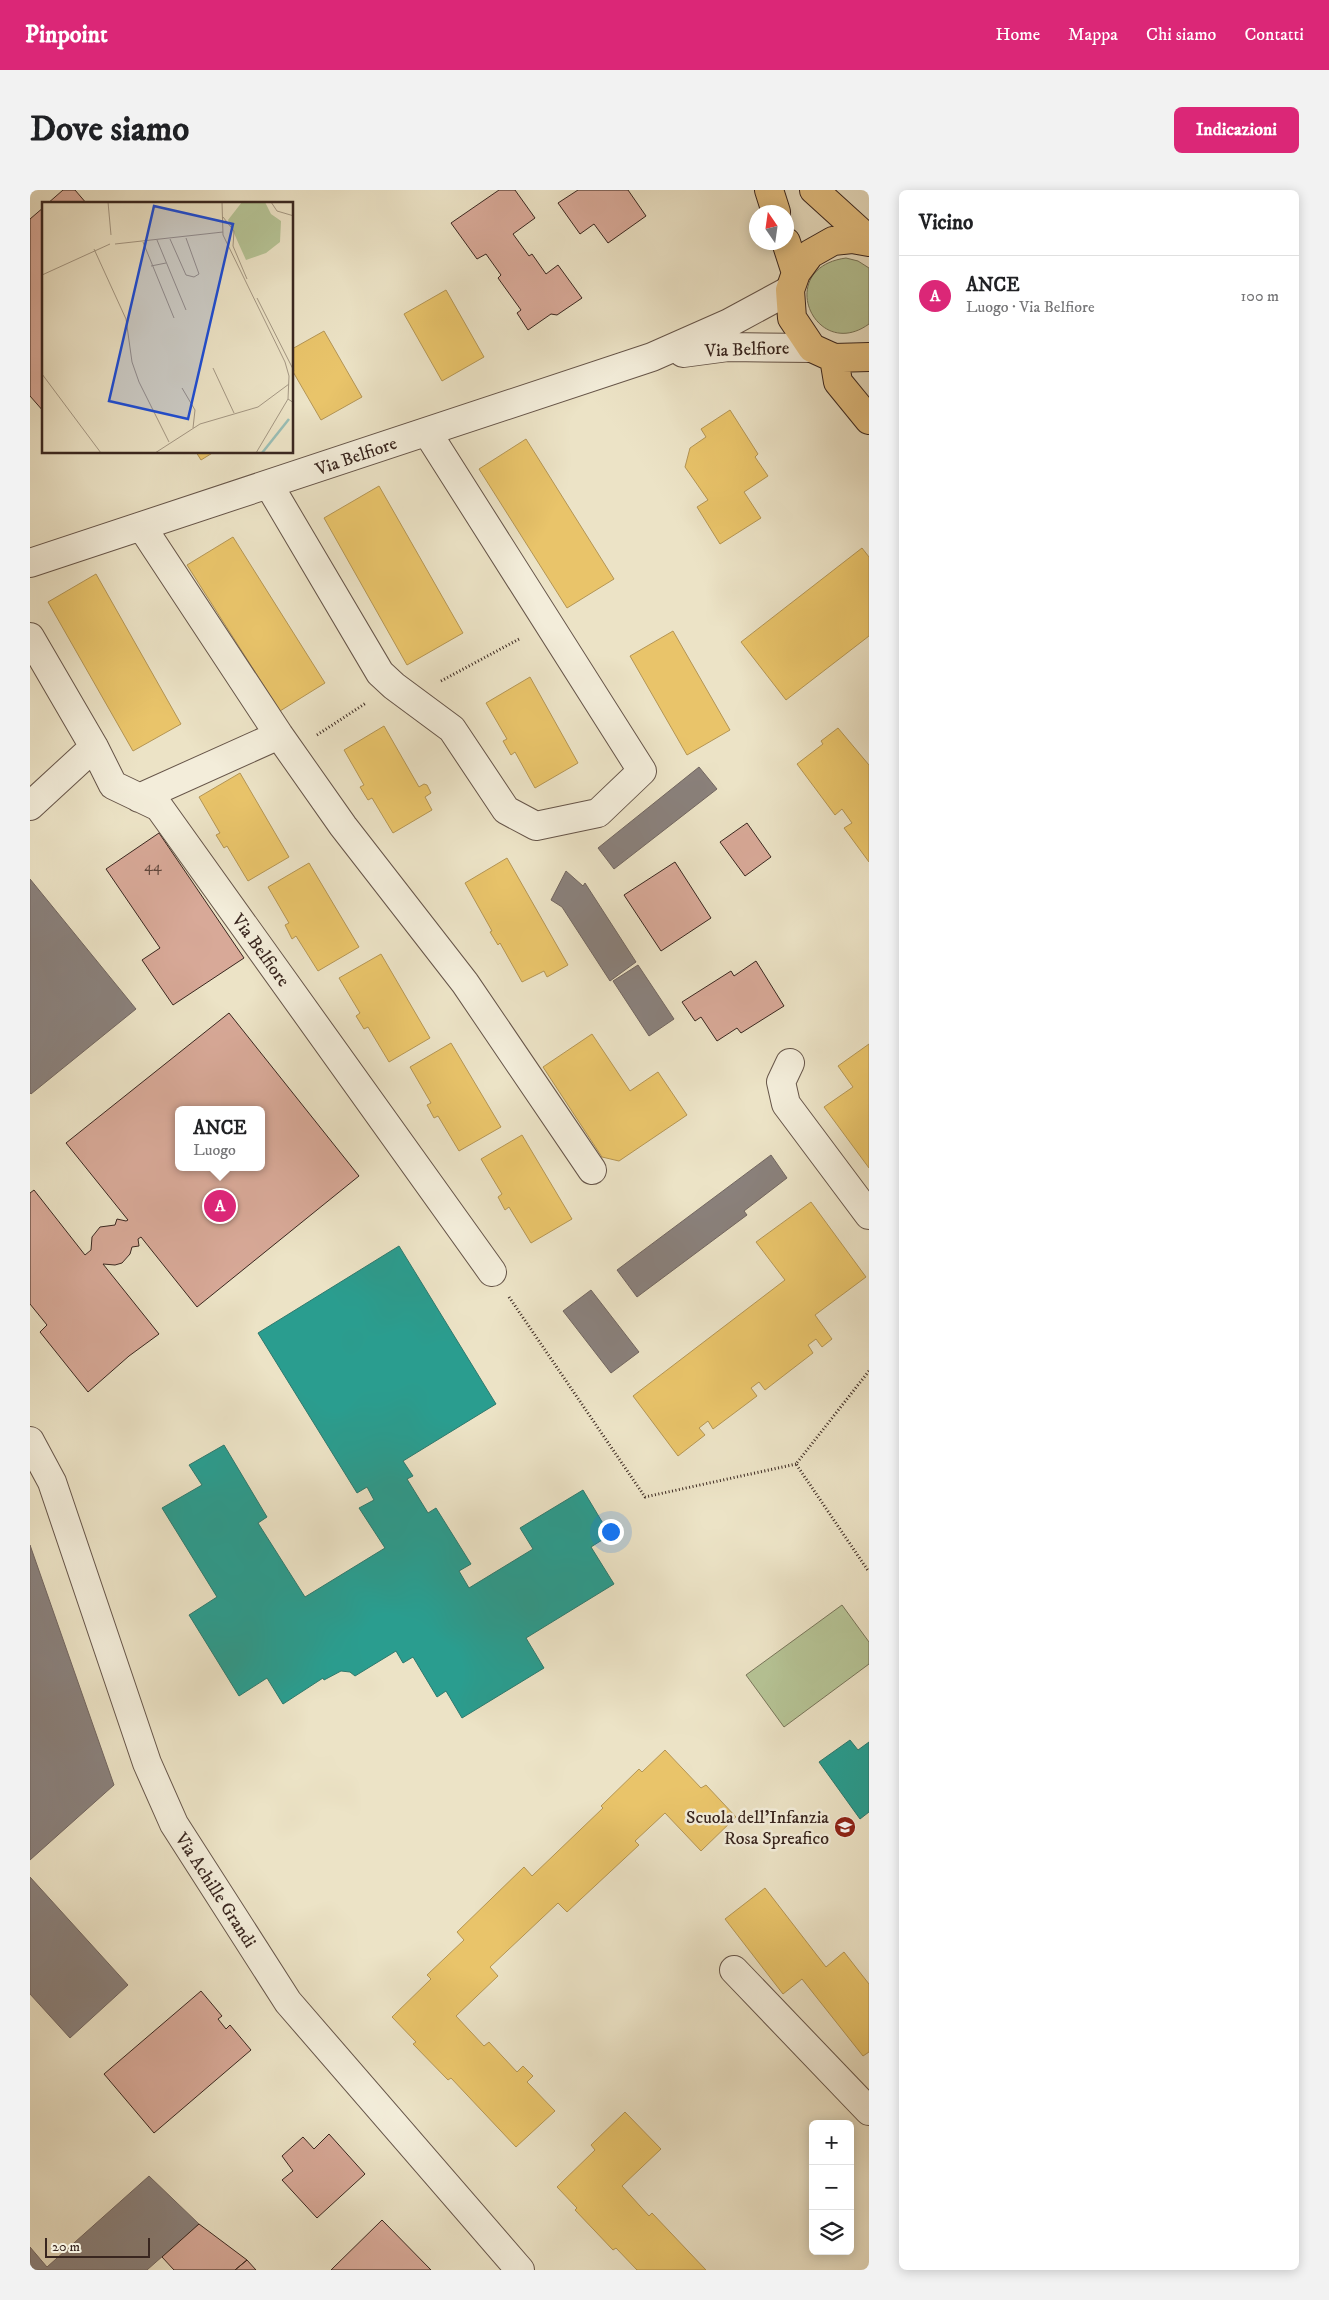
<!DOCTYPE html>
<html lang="it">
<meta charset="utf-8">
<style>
body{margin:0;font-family:"IM FELL DW Pica",serif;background:#f2f2f2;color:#202124}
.controls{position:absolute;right:15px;bottom:15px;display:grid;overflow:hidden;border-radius:8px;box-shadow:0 2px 12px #0003}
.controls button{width:45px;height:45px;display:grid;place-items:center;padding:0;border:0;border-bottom:1px solid #e0e0e0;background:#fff;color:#202124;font:25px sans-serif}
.compass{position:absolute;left:719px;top:15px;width:45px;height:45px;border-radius:50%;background:#fff;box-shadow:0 2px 12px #0003;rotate:347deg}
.scale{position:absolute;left:15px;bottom:12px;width:105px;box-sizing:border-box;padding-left:5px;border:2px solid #39261f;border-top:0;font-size:14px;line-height:18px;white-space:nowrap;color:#39261f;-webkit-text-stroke:4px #f3edda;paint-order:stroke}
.you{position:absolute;left:580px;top:1341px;width:18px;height:18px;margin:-12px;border:4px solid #fff;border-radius:50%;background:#1a73e8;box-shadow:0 0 0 8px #1a73e833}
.badge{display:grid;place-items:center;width:32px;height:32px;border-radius:50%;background:#db2777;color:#fff;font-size:16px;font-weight:700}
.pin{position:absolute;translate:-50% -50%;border:2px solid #fff;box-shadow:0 1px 5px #0006}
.popup{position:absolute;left:145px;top:916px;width:90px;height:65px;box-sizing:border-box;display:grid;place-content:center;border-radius:8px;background:#fff;filter:drop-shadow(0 1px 4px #0005);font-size:16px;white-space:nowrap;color:#757577}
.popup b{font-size:19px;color:#202124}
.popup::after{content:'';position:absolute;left:50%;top:100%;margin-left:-10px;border:10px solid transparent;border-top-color:#fff}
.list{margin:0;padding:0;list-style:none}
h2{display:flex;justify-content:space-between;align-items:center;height:65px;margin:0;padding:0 20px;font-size:21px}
h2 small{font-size:16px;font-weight:400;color:#757577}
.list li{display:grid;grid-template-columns:32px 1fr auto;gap:15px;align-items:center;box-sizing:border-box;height:80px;padding:0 20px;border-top:1px solid #e0e0e0}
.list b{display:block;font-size:19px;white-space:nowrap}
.list p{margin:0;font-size:16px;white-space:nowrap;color:#757577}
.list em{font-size:16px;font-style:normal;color:#757577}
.icon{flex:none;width:28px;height:28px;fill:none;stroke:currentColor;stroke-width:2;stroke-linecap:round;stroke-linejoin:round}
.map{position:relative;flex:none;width:839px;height:2080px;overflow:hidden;border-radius:8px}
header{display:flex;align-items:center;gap:30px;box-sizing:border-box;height:70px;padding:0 25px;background:#db2777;color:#fff}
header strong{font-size:24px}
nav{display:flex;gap:28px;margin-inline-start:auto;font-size:18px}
.intro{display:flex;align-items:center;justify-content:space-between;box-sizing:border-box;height:120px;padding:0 30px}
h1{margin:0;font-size:35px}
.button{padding:12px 22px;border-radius:8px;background:#db2777;color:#fff;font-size:18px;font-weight:700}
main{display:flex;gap:30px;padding:0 30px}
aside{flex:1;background:#fff;border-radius:8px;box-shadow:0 2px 12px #0003}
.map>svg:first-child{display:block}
.green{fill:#b6c496;stroke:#78755a}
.homes{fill:#e9c46a;stroke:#b49554}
.schools{fill:#2a9d8f;stroke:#2e796d}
.industry{fill:#8a817c;stroke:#726660}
.building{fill:#d8a998;stroke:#39261f;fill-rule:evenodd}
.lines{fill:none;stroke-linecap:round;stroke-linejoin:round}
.minor-casing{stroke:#665549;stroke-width:30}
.major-casing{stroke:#39261f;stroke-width:30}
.path{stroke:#39261f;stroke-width:3;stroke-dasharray:1 2.5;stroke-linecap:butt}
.minor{stroke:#f3edda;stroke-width:28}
.major{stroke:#e6c283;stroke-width:28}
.labels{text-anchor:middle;stroke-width:5;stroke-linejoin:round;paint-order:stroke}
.number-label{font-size:15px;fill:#61473d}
.street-label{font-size:18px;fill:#39261f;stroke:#f3edda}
.poi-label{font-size:18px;fill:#39261f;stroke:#f3edda;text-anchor:end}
.inset-river{fill:none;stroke:#99beb6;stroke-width:2.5}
.inset-road{fill:none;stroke:#a49783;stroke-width:1}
.view{fill:#1d4ed8;fill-opacity:0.15;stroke:#1d4ed8;stroke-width:2.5}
.inset-edge{fill:none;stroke:#39261f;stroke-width:2.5}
</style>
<header>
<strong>Pinpoint</strong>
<nav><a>Home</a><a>Mappa</a><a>Chi siamo</a><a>Contatti</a></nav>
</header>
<div class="intro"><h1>Dove siamo</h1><a class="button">Indicazioni</a></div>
<main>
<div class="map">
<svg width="839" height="2080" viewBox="0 0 839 2080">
<rect width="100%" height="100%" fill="#ece3c6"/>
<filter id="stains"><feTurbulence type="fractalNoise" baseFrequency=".004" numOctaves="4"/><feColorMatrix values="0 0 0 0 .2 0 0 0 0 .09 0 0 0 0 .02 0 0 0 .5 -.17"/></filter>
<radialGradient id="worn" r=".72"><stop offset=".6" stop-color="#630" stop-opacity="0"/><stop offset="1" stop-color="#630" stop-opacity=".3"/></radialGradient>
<path class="green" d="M816 68 828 71 839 78V134C785 173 743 78 816 68Z
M812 1415 839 1452V1474L754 1537 716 1485Z"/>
<path class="homes" d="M416 100 454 167 412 191 374 124Z
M294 141 332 207 291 230 262 180V159Z
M700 220 728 264 725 267 738 286 714 302 731 328 690 354 667 317 678 310 655 277 660 258 676 247 671 239Z
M496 249 584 389 537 418 449 279Z
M166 262H184L171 270Z
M349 296 433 443 377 475 294 328Z
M203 347 295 493 250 521 157 375Z
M832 358 839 367V446L756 510 711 452Z
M66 384 151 534 103 561 18 412Z
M643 441 700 540 657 565 600 466Z
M500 487 548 573 505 598 485 562 481 565 473 551 477 549 456 513Z
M354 536 389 597 394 594 397 595 401 603 395 607 402 620 363 643 342 608 338 610 330 597 334 595 314 560Z
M808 538 839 575V672L814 638 822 633 812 619 805 625 767 574 793 554 791 551Z
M210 583 259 667 218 691 197 656 194 658 186 645 190 643 169 607Z
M477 668 538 775 517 787 514 781 492 792 470 753 468 755 460 742 462 741 435 693Z
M279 673 329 757 288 781 266 746 262 749 255 735 259 733 238 697Z
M351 764 400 848 359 872 338 837 334 839 326 826 330 823 309 788Z
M562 844 600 901 628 882 657 925 589 971 572 967 513 877Z
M421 853 471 937 429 961 408 926 404 928 397 915 401 913 380 877Z
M839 854V978L794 917 823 897 808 876Z
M492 945 542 1029 501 1053 479 1017 475 1020 468 1007 472 1004 451 969Z
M781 1012 836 1087 785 1125 802 1149 792 1157 786 1149 778 1155 783 1163 735 1200 729 1192 721 1198 727 1206 683 1239 678 1231 669 1238 675 1245 648 1266 603 1206 755 1090 726 1052Z
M635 1560 671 1598 676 1595 706 1627 671 1661 635 1623 605 1651 609 1655 537 1722 528 1713 460 1777 468 1786 426 1826 454 1856 459 1852 487 1882 493 1876 503 1886 497 1892 525 1921 486 1957 421 1888 418 1890 383 1854 386 1852 362 1827 401 1789 397 1785 434 1750 427 1742 494 1677 502 1686 573 1618 571 1616 609 1579 612 1582Z
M735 1698 796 1777 814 1762 839 1794V1862L833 1866 772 1789 753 1804 695 1729Z
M595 1922 631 1959 592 1996 619 2026 622 2023 676 2080H607L586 2058 583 2060 545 2020 547 2018 527 1997 565 1960 561 1955Z"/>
<path class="schools" d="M369 1056 466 1214 373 1271 383 1286 377 1289 398 1323 406 1318 441 1374 429 1381 439 1398 503 1359 490 1338 553 1300 580 1345 561 1357 584 1394 496 1448 514 1478 432 1528 416 1501 407 1507 383 1467 373 1473 366 1461 325 1486 320 1482 311 1481 294 1490 293 1488 253 1514 237 1488 209 1506 159 1425 187 1407 132 1318 172 1295 159 1275 194 1255 237 1327 228 1333 275 1407 355 1358 329 1318 344 1310 337 1297 327 1303 228 1143Z
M820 1550 828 1560 839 1552V1622L830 1629 789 1572Z"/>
<path class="industry" d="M669 577 687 599 584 679 568 658Z
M536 681 553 696 555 693 606 772 580 791 532 717 521 710Z
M0 689 106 819 1 904 0 903Z
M608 775 644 829 619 846 583 791Z
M741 965 757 988 714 1021 717 1025 607 1107 587 1080Z
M561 1100 609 1162 581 1183 533 1121Z
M0 1355 84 1595 0 1670Z
M0 1687 98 1795 40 1848 0 1804Z
M119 1986 169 2034 117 2080H0V2057L17 2077Z"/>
<path class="building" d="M33 0H45L57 14H17Z
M469 0H485L505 28 483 44 499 66 502 64 516 84 528 75 552 108 527 125 521 124 498 140 487 123 491 120 468 88 471 85 456 64 447 69 421 33Z
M548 0H598L616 26 578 53 564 34 550 44 528 13Z
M14 17V222L0 206V29Z
M717 633 741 667 715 686 690 652Z
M129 643 214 768 143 815 112 770 130 758 76 679Z
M645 672 681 728 631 761 594 705Z
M726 771 754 816 711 843 707 838 687 851 671 827 665 831 652 812 701 781 704 786Z
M199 823 329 986 167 1117 111 1047 108 1049 109 1056 102 1057 100 1064 92 1073 85 1075 73 1074 129 1144 99 1166 58 1202 10 1142 17 1135 0 1114V1003L4 1000 55 1065 61 1060 62 1047 70 1037 85 1035 87 1029 96 1031 98 1030 36 953ZM149 920H231V977H149Z
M171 1801 192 1826 188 1829 196 1839 200 1835 221 1860 124 1943 74 1884Z
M299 1944 335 1984 287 2028 252 1990 263 1981 252 1966 273 1947 284 1959Z
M352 2030 401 2080H301Z
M169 2034 217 2070 205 2080H144L132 2067Z
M217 2070 226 2080H205Z"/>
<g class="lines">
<g class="minor-casing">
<path id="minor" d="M653 163 698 157 782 158
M239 295 350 483 364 496 422 539 476 620 506 636 568 623 612 581 397 242
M112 337 249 545 313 636 435 793 562 980
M0 373 622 167 699 133 760 100
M0 447 64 557 83 595 129 617 462 1082
M109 608 249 545
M0 616 64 557
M760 873 751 892 756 914 839 1025
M0 1251 22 1292 117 1573 144 1634 258 1812 490 2080
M704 1780 839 1921"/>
</g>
<g class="major-casing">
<path id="major" d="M739 0 746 22
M784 0 839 50
M756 52 766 83
M839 52 822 49 803 51 780 64 766 83 760 100 762 128 782 158 804 168 839 167
M804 168 808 192 839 230"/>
</g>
<path class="path" d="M411 491 491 448
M287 545 336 513
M479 1107 615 1307 766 1274
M839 1181 766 1274 839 1382"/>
<use href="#minor" class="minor"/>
<use href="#major" class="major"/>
</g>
<defs>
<g id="school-disc" transform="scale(1.125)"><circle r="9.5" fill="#8f2418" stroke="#f3edda"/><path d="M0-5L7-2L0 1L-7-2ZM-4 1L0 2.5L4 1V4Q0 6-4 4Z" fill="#fff"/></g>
</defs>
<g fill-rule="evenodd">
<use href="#school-disc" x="815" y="1637"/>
</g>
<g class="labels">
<g class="number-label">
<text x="123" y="681">44</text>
</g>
<g class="street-label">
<text transform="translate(717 159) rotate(-2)" y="6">Via Belfiore</text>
<text transform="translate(326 266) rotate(-19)" y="6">Via Belfiore</text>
<text transform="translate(231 760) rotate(54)" y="6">Via Belfiore</text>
<text transform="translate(186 1700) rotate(57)" y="6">Via Achille Grandi</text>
</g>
<g class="poi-label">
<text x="799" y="1633">Scuola dell’Infanzia<tspan x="799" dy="21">Rosa Spreafico</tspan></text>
</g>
</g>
<g transform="translate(12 12)">
<rect width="251" height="251" fill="#ece3c6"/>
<path d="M200 0H223L229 12 239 19 238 40 224 51 204 58 186 18Z" fill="#b6c496"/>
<path class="inset-river" d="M220 251 247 217"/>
<path class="inset-road" d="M66 0 69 33M180 0 181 33 243 160 247 174 246 197 252 201M229 0 235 9 252 14M181 15 192 29 191 44 205 77M128 37 144 73 152 75 157 72 144 36M115 38 144 108M101 40 132 116M73 42 181 30M52 47 84 117 90 160 97 180 127 240M109 64 124 61M0 73 68 42M215 96 252 169M171 166 192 211M0 172 59 251M140 186 153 208 151 226M113 251 158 222 216 205 247 182M214 251 246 197"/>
<path class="view" d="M112 4 191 22 146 217 67 199Z"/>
<rect width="251" height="251" class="inset-edge"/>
</g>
<rect width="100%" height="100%" filter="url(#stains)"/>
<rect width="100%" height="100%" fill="url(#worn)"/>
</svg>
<div class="controls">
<button>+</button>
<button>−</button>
<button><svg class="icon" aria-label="layers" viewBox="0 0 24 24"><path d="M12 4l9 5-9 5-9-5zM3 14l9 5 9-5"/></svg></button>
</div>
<svg class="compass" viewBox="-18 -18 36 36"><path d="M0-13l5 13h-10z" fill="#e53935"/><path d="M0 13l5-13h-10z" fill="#757577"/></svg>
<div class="scale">20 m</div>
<div class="you"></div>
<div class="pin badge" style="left:190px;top:1016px">A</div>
<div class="popup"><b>ANCE</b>Luogo</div>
</div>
<aside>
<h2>Vicino<small></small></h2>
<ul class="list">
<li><span class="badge">A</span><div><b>ANCE</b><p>Luogo · Via Belfiore</p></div><em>100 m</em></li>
</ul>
</aside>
</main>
